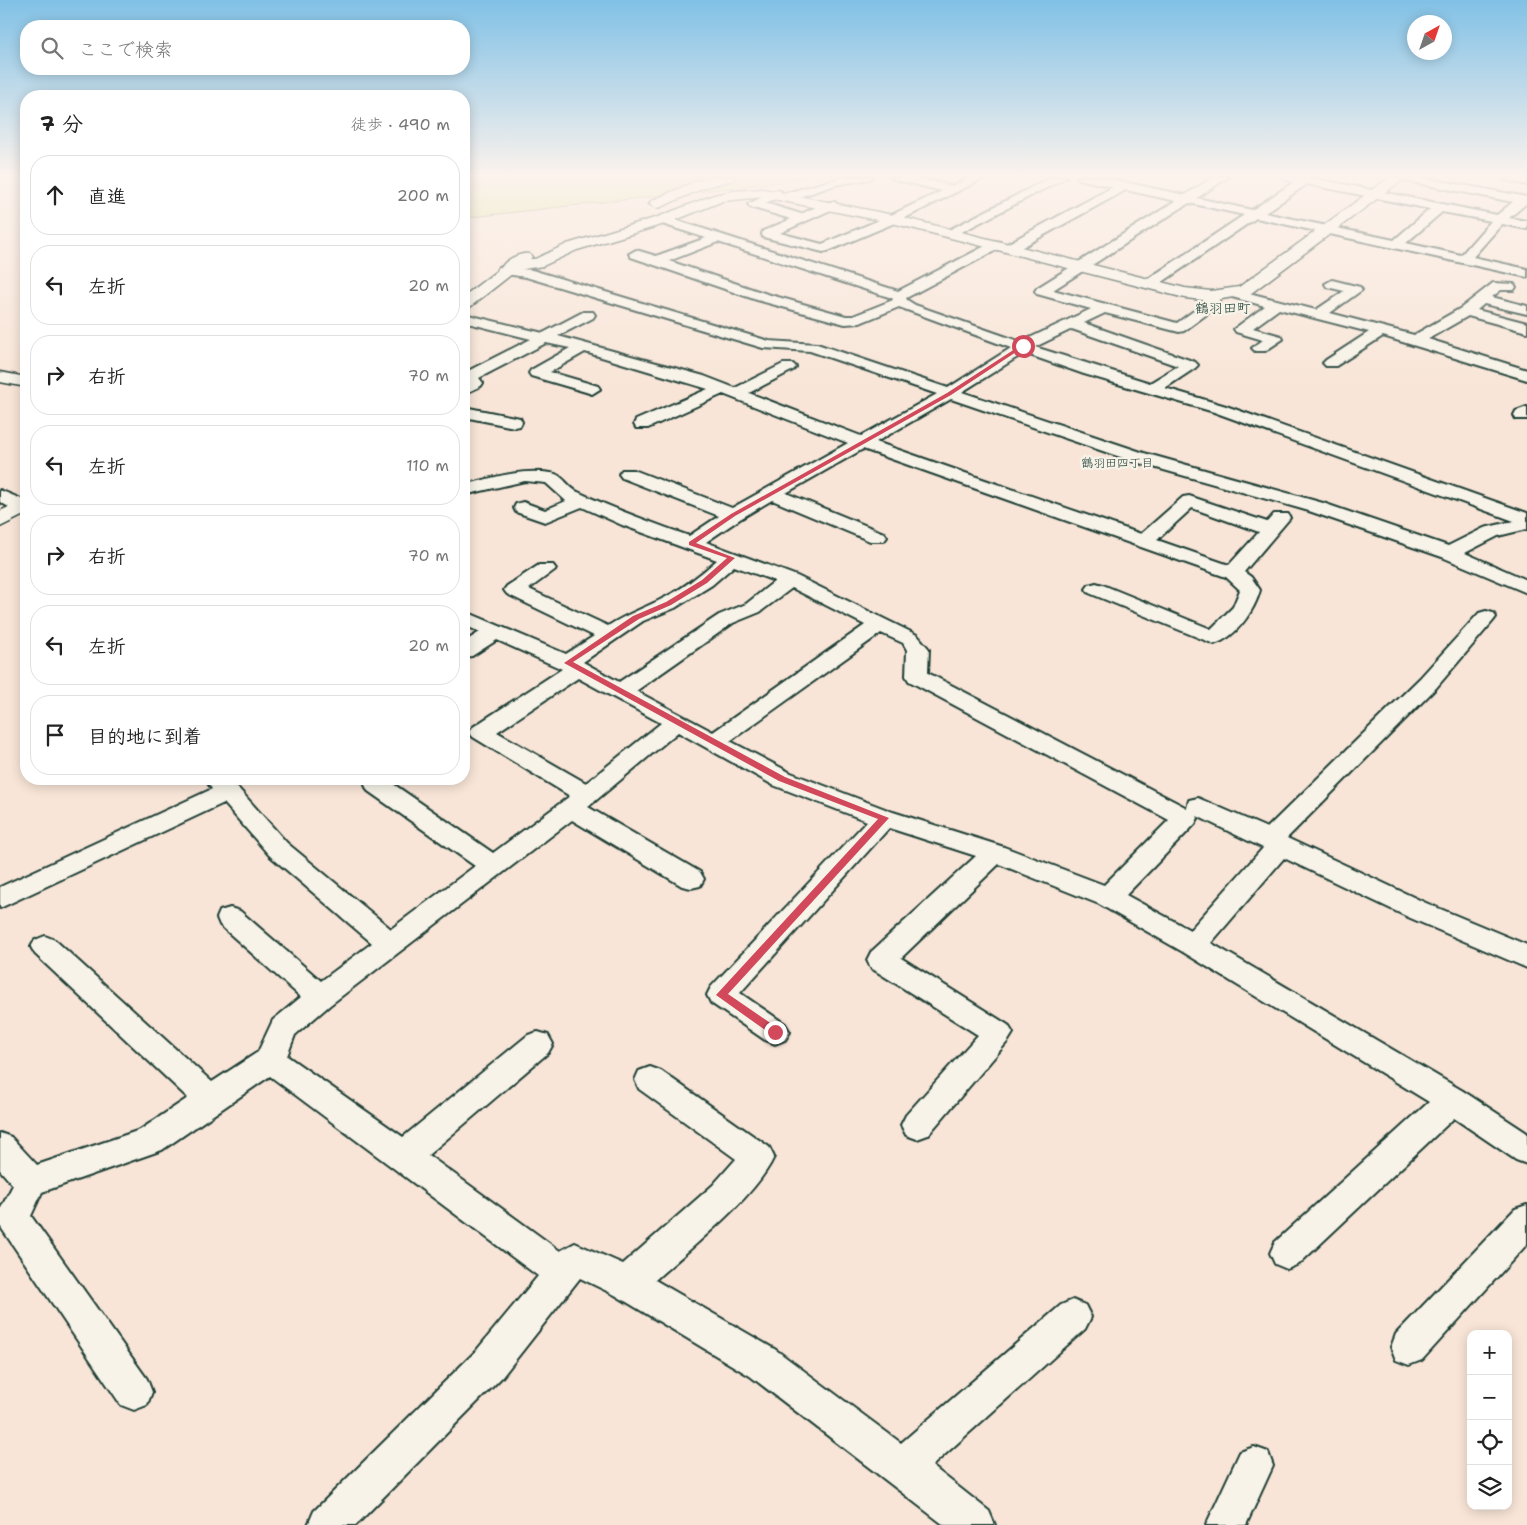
<!DOCTYPE html>
<html lang="ja">
<meta charset="utf-8">
<style>
body{margin:0;font-family:"Shantell Sans","Klee One",sans-serif;background:#f6f6f6;color:#222}
.controls{position:absolute;right:15px;bottom:15px;display:grid;overflow:hidden;border-radius:10px;box-shadow:0 2px 12px #0003}
.controls button{width:45px;height:45px;display:grid;place-items:center;padding:0;border:0;border-bottom:1px solid #e0e0e0;background:#fff;color:#222;font:25px sans-serif}
.compass{position:absolute;left:1407px;top:15px;width:45px;height:45px;border-radius:50%;background:#fff;box-shadow:0 2px 12px #0003;rotate:40deg}
.stop{position:absolute;width:15px;height:15px;margin:-11px;border:4px solid #d1495b;border-radius:50%;background:#fff}
.stop.end{background:#d1495b;border-color:#fff;box-shadow:0 1px 5px #0008}
.list{margin:0;padding:0;list-style:none}
h2{display:flex;justify-content:space-between;align-items:center;height:65px;margin:0;padding:0 20px;font-size:21px}
h2 small{font-size:16px;font-weight:400;color:#767676}
.list li{display:grid;grid-template-columns:32px 1fr auto;gap:15px;align-items:center;box-sizing:border-box;height:80px;margin:0 10px 10px;padding:0 10px;border:1px solid #e0e0e0;border-radius:20px}
.list b{display:block;font-size:19px;white-space:nowrap}
.list em{font-size:16px;font-style:normal;color:#767676}
.icon{flex:none;width:28px;height:28px;fill:none;stroke:currentColor;stroke-width:2;stroke-linecap:round;stroke-linejoin:round}
.map{position:relative;flex:none;width:1527px;height:1525px;overflow:hidden}
.search{position:absolute;background:#fff;box-shadow:0 2px 12px #0003;left:20px;top:20px;width:450px;height:55px;display:flex;align-items:center;gap:12px;box-sizing:border-box;padding:0 18px;border-radius:20px;color:#767676;font-size:19px}
.panel{position:absolute;background:#fff;box-shadow:0 2px 12px #0003;left:20px;top:90px;width:450px;height:695px;border-radius:20px}
.map>svg:first-child{display:block}
.green{fill:#d5e397;stroke:#7a9066}
.lines{fill:none;stroke-linecap:round;stroke-linejoin:round}
.street-casing{stroke:#1f3d34;stroke-width:4}
.secondary-casing{stroke:#1f3d34;stroke-width:3}
.street{fill:#f7f3e8;fill-rule:evenodd}
.secondary{fill:#f7f3e8;fill-rule:evenodd}
.route{fill:#d1495b}
.labels{text-anchor:middle;stroke-width:4.5;stroke-linejoin:round;paint-order:stroke}
.far-neighbourhood-label{font-size:12px;fill:#1f3d34;stroke:#f7f3e8}
.far-quarter-label{font-size:14px;fill:#1f3d34;stroke:#f7f3e8}
</style>
<div class="map">
<svg width="1527" height="1525" viewBox="0 0 1527 1525">
<rect width="100%" height="100%" fill="#f8e5d7"/>
<filter id="ink" filterUnits="userSpaceOnUse"><feTurbulence type="fractalNoise" baseFrequency=".02" numOctaves="2"/><feDisplacementMap in="SourceGraphic" scale="10" xChannelSelector="R" yChannelSelector="G"/><feConvolveMatrix kernelMatrix="1 2 1 2 8 2 1 2 1" color-interpolation-filters="sRGB"/></filter>
<g filter="url(#ink)">
<path class="green" d="M464 177H808L781 182 472 217 464 215Z"/>
<g class="lines">
<g class="street-casing">
<path id="street" d="M844 177H872L870 179 835 185 790 200 784 196 786 193Z
M891 177H912L952 186 971 177H986L897 222 828 251 823 252 763 237 762 234 763 231 791 219 750 207 748 204 777 190 781 191V197L765 203 801 214 827 202H835L837 205 835 208 780 233 822 244 889 216 942 191 893 179Z
M1052 177H1067L954 236 949 237 943 233Z
M1077 177H1099L1185 195 1214 177H1228L1197 198 1252 210 1294 182 1284 179 1282 177H1307L1497 215 1513 202 1401 180 1395 177H1419L1527 197V203L1509 218 1527 221V229L1502 224 1473 257 1527 269V277L1256 218 1155 287H1145L1143 284 1145 281 1244 215 1189 203 1053 290 1177 323 1206 302 1204 296 1206 293H1216L1220 303 1218 306 1184 331 1179 332 1105 313 1084 323 1195 362 1198 365 1195 368 1165 388 1226 406 1527 513V529L1498 536 1465 553 1527 580V593L1442 557 1309 511 1132 461 951 399 876 442 1141 534 1183 497 1189 496 1267 522 1274 514H1288L1290 518 1244 572 1251 577 1260 590C1255 610 1235 639 1214 644L1089 593 1086 589 1089 585 1096 583 1103 585 1211 629 1233 607 1240 590 1226 577 863 449 786 493 884 533 887 537 884 541H870L772 500 740 519 706 542 797 576 917 635 929 649 928 673 1187 808 1189 800 1198 798 1267 828 1420 678 1479 613 1486 611 1493 613 1496 617 1493 621 1436 688 1287 838 1426 903 1527 945V968L1408 917 1284 858 1211 943 1463 1091 1527 1133V1164L1516 1160 1454 1118 1299 1264 1287 1269 1275 1264 1270 1253 1275 1242 1429 1102 1183 952 1099 904 999 864 901 958 1008 1025 1013 1033 1008 1041 928 1135 917 1139 906 1135 901 1125 906 1115 978 1035 871 968 867 960 871 952 976 856 889 828 740 993 785 1024 790 1032 785 1040 775 1044 765 1040 711 1003 707 995 711 987 867 821 773 785 678 732 588 807 700 872 704 879 700 886 691 888 682 886 572 820 330 1005 295 1035 287 1056 403 1137 528 1035 538 1032 548 1035 553 1044 548 1053 428 1155 560 1251 575 1243 623 1264 713 1185 736 1159 639 1089 635 1080 639 1071 650 1067 661 1071 769 1147 774 1157C755 1198 689 1249 655 1280L776 1350 901 1443 1061 1305 1073 1300 1085 1305 1091 1317 1085 1329 932 1466 989 1511 995 1525H944L750 1376 615 1295 580 1278 502 1377 356 1525H308L314 1511 476 1351 538 1276 270 1076 162 1150 42 1192 31 1216 147 1379 152 1392 147 1405 134 1410 121 1405 0 1226V1210L13 1185 0 1170V1133L11 1137 37 1165 140 1130 188 1098 35 954 31 947 35 940 45 936 55 940 212 1082 258 1052 273 1020 301 997 220 925 217 918 220 911 230 908 240 911 321 981 372 943 269 855 224 803 0 908V887L212 789 205 779H230L287 843 391 929 475 866 368 791 365 785 368 779H386L493 853 570 796 473 737 469 732 473 727 562 669 497 640 472 656 464 657V642L480 632 464 625V611L566 654 594 636 507 594 504 590 507 586 539 565H553L556 569 529 589 608 626C625 615 642 609 660 600 681 590 700 575 717 560L622 525 582 507 545 522 516 512 514 508 516 504 523 502 545 510 566 501 546 483 525 481 464 495V485C492 478 521 468 551 473 563 474 568 488 578 492 614 509 652 523 689 536L719 516 622 478 619 474 622 470H634L732 508 848 443 723 394 648 428H636L634 424 636 420 708 389 585 352 550 372 598 386 600 389 592 394 586 392 531 376 529 373 531 370 570 348 546 343 479 378 483 383 481 386 464 394V373L531 339 464 322V314L543 333 583 312H593L595 315 593 318 558 336 704 376 735 388 783 364H793L796 367 793 370 749 393 861 436 937 394 810 351 763 348 526 277 499 273 497 270 499 267 532 270 769 341 817 344 948 388 1011 348 899 307 860 323 845 324 757 300 631 257 629 254 636 250 656 256 706 238 659 223 657 220 663 216 898 291 995 241 1000 242 1002 245 1000 248 906 298 907 300 915 305 1021 342 1091 309 1037 294 1035 291 1037 288 1176 201 1126 190 1015 251H1005L1003 248 1005 245 1113 187 1079 179ZM1307 184 1430 209 1394 240 1265 213ZM1442 212 1491 221 1461 255 1406 243ZM718 242 892 298 893 300 853 316H846L767 294 669 261ZM1072 329 1178 366 1150 383 1035 347ZM1024 353 1084 374 1214 412 1514 521 1484 528 1448 546 1323 503 1144 453 962 392ZM1192 508 1259 532 1229 565 1157 540ZM734 566 775 581 746 604 719 615 619 682 583 662 643 621 675 608 712 585ZM792 588 865 625 713 732 636 691 733 623 760 612ZM881 633 903 643 907 650 906 676 909 681 1169 820 1104 885 1004 847 893 812 791 773 730 741ZM578 678 661 723 586 783 497 732ZM1197 816 1263 848 1190 930 1126 895 1195 824 1198 818Z
M1501 177H1527V185L1503 179Z
M1332 280 1360 287 1362 290 1330 313 1414 335 1461 308 1493 283 1514 284 1516 287 1514 290H1501L1492 297 1527 306V314L1484 304 1477 310 1527 323V332L1468 316 1428 339 1527 370V380L1383 336 1336 366H1326L1323 363 1326 360 1369 332 1279 309 1253 328 1281 336 1283 339 1265 351H1255L1252 348 1263 340 1236 332 1234 329 1265 306 1232 297 1230 294 1232 291 1237 290 1316 310 1344 291 1327 287 1325 284Z
M464 407 520 418 522 422 520 426 514 427 464 417Z
M1527 407V419H1516L1514 415 1516 411Z
M0 490 26 501V512L16 511 0 502Z
M1527 1205V1244L1422 1360 1409 1365 1396 1360 1391 1347 1396 1334 1515 1209Z
M1254 1447 1268 1452 1273 1466 1246 1525H1206L1240 1452Z"/>
</g>
<g class="secondary-casing">
<path id="secondary" d="M713 177H735L733 180 706 187 661 207 656 208 649 204 651 201 696 181Z
M1390 177H1406L1250 294 1211 301 1185 298 892 223 763 197 723 201 668 223 577 250 543 266 517 270 470 307 464 309V296L502 267C505 260 521 252 529 254L532 257 530 259H535L567 244 658 217 714 195 733 191 763 189 893 215 1185 288 1211 291 1239 287Z
M0 372 26 377V387L0 382Z
M26 499V514L0 527V511Z"/>
</g>
<use href="#street" class="street"/>
<use href="#secondary" class="secondary"/>
</g>
</g>
<linearGradient id="sky" x2="0" y2="1"><stop stop-color="#81c1e6"/><stop offset="0.45" stop-color="#fcf3ed"/><stop offset="1" stop-color="#fcf3ed" stop-opacity="0"/></linearGradient>
<rect width="1527" height="390" fill="url(#sky)"/>
<path class="route" d="M1021 345 1025 346 951 395 735 516 696 543 735 558 707 583 671 605 639 619 573 662 785 777 889 818 728 994 779 1029V1035H772L716 995 878 819 779 781 564 663 633 616 666 602 702 580 727 558 689 545V542L731 514 947 393Z"/>
<g class="labels">
<g class="far-neighbourhood-label">
<text x="1117" y="467">鶴羽田四丁目</text>
</g>
<g class="far-quarter-label">
<text x="1223" y="313">鶴羽田町</text>
</g>
</g>
</svg>
<div class="controls">
<button>+</button>
<button>−</button>
<button><svg class="icon" aria-label="locate" viewBox="0 0 24 24"><circle cx="12" cy="12" r="6"/><path d="M12 2v4M12 18v4M2 12h4M18 12h4"/></svg></button>
<button><svg class="icon" aria-label="layers" viewBox="0 0 24 24"><path d="M12 4l9 5-9 5-9-5zM3 14l9 5 9-5"/></svg></button>
</div>
<svg class="compass" viewBox="-18 -18 36 36"><path d="M0-13l5 13h-10z" fill="#e53935"/><path d="M0 13l5-13h-10z" fill="#767676"/></svg>
<div class="stop" style="left:1023px;top:346px"></div>
<div class="stop end" style="left:775px;top:1032px"></div>
<div class="search"><svg class="icon" aria-label="search" viewBox="0 0 24 24"><circle cx="10" cy="10" r="6"/><path d="M15 15l6 6"/></svg>ここで検索</div>
<section class="panel">
<h2>7 分<small>徒歩 · 490 m</small></h2>
<ul class="list">
<li><svg class="icon" aria-label="ahead" viewBox="0 0 24 24"><path d="M12 20V5M6 11l6-6 6 6"/></svg><div><b>直進</b></div><em>200 m</em></li>
<li><svg class="icon" aria-label="left" viewBox="0 0 24 24"><path d="M17 20v-9H6M10 6l-5 5 5 5"/></svg><div><b>左折</b></div><em>20 m</em></li>
<li><svg class="icon" aria-label="right" viewBox="0 0 24 24"><path d="M7 20v-9h11M14 6l5 5-5 5"/></svg><div><b>右折</b></div><em>70 m</em></li>
<li><svg class="icon" aria-label="left" viewBox="0 0 24 24"><path d="M17 20v-9H6M10 6l-5 5 5 5"/></svg><div><b>左折</b></div><em>110 m</em></li>
<li><svg class="icon" aria-label="right" viewBox="0 0 24 24"><path d="M7 20v-9h11M14 6l5 5-5 5"/></svg><div><b>右折</b></div><em>70 m</em></li>
<li><svg class="icon" aria-label="left" viewBox="0 0 24 24"><path d="M17 20v-9H6M10 6l-5 5 5 5"/></svg><div><b>左折</b></div><em>20 m</em></li>
<li><svg class="icon" aria-label="arrive" viewBox="0 0 24 24"><path d="M6 21V4h12l-3 4 3 4H6"/></svg><div><b>目的地に到着</b></div></li>
</ul>
</section>
</div>
